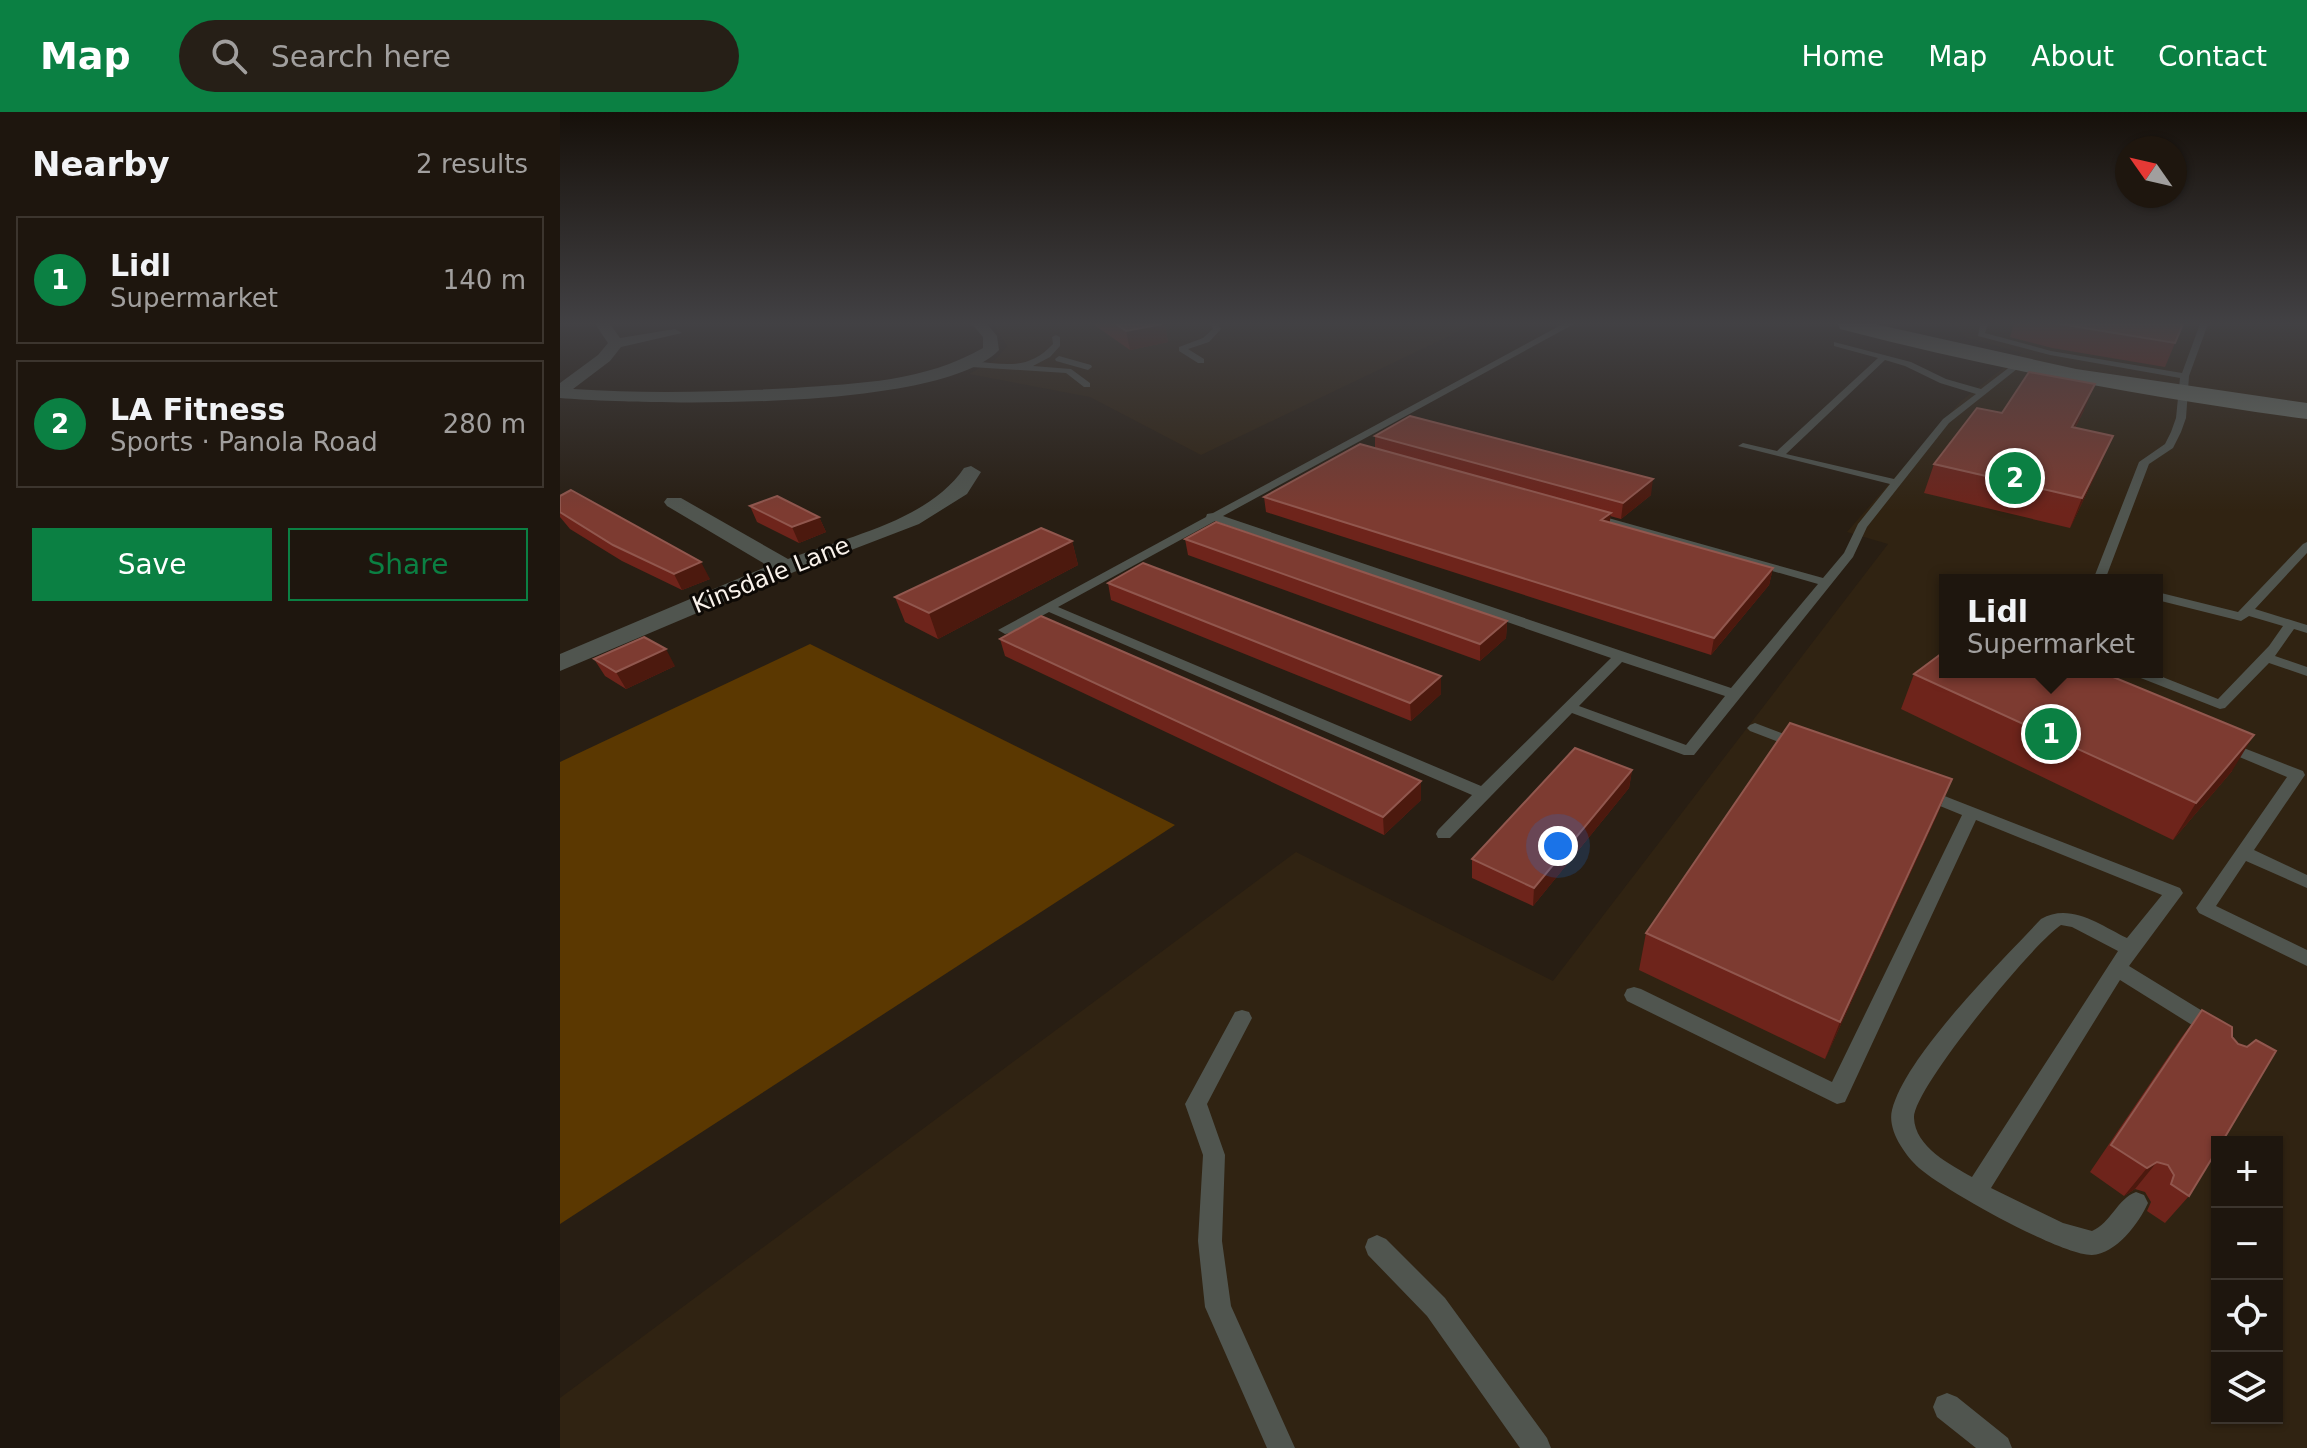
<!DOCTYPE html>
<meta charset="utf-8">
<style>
body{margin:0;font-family:"DejaVu Sans",sans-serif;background:#261f17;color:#f1f3f6}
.controls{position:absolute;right:24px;bottom:24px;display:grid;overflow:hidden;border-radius:0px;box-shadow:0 2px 6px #0004}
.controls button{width:72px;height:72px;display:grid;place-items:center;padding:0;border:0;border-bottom:2px solid #3c352e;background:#1e160e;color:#f1f3f6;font:40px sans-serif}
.compass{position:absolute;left:1555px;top:24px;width:72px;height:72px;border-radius:50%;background:#1e160e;box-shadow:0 2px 6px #0004;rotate:304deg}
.you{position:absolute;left:998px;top:734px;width:28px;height:28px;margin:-20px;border:6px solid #fff;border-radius:50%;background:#1a73e8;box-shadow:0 0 0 12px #1a73e833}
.badge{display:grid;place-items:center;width:52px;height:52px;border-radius:50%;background:#0b8043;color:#fff;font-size:26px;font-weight:700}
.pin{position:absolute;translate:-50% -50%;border:4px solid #fff;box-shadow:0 2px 8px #0006}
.popup{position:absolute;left:1379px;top:462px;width:224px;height:104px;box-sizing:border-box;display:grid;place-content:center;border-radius:0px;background:#1e160e;filter:drop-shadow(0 2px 6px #0005);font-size:26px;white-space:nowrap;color:#a19f9e}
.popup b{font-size:30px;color:#f1f3f6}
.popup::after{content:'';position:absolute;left:50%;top:100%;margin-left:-16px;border:16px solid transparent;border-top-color:#1e160e}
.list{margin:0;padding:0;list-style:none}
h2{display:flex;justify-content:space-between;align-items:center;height:104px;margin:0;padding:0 32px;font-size:34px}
h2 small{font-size:26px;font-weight:400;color:#a19f9e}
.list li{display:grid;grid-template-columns:52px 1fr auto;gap:24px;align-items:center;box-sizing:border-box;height:128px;margin:0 16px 16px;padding:0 16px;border:2px solid #3c352e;border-radius:0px}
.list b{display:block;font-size:30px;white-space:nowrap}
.list p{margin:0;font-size:26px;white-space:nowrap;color:#a19f9e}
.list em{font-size:26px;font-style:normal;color:#a19f9e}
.actions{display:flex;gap:16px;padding:24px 32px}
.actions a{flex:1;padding:18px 0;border:2px solid #0b8043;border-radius:0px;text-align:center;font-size:28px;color:#0b8043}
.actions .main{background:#0b8043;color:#fff}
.icon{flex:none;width:44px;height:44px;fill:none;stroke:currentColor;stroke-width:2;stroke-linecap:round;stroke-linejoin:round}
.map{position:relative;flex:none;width:1747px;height:1336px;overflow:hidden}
header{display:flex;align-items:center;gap:48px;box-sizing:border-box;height:112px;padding:0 40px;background:#0b8043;color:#fff}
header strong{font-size:38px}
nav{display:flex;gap:44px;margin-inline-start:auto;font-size:28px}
.search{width:560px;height:72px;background:#261f17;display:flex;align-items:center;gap:20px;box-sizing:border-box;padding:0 28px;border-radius:44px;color:#a19f9e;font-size:30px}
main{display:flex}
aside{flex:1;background:#1e160e}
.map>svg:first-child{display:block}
.built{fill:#302312;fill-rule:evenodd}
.green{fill:#5b3801}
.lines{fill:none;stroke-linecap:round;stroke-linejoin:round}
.service{fill:#50554f;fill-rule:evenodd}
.minor{fill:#50554f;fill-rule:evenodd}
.secondary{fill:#6b7269;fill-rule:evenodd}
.wall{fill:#6e241b}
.shaded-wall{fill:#4c190e}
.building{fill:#7d3b31;stroke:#91574e;stroke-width:2}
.labels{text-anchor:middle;stroke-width:6;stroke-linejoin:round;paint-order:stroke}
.far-street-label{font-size:24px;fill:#f9f2eb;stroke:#0d0905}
</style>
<header>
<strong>Map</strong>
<div class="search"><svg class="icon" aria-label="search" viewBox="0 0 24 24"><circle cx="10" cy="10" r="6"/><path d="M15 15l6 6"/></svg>Search here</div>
<nav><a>Home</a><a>Map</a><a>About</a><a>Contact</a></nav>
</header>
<main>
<aside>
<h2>Nearby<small>2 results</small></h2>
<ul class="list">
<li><span class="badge">1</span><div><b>Lidl</b><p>Supermarket</p></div><em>140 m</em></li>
<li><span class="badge">2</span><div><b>LA Fitness</b><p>Sports · Panola Road</p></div><em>280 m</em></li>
</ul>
<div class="actions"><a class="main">Save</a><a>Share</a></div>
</aside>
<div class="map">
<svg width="1747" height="1336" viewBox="0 0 1747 1336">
<rect width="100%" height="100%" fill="#281e13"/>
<path class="built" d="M433 212H914L641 343 530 285 409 262 436 247 447 234Z
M1395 212H1747V1336H0V1286L736 740 993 869 1328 432 1287 420 1401 289 1462 241 1404 225ZM1385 468H1597V560H1385ZM1657 1030H1717V1306H1657Z"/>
<path class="green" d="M250 532 615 713 0 1112V650Z"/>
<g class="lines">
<path class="service" d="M650 212H658L661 217 649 230 628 237 644 247V251H638L619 239V235L643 226 653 217Z
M1003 212H1014L663 404 1171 576 1258 472 1026 406V402H1034L1263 466 1284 441 1298 412 1330 372 1178 334 1183 331 1217 339 1318 246 1274 234V230L1351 250 1386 267 1421 277 1455 251 1462 253 1389 311 1307 415 1293 445 1134 643H1124L1012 601 890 726H878L876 722 878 718 912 683 489 500 450 521 445 522 438 518 646 405 647 402 653 401ZM1325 248 1345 254 1380 271 1416 282 1383 307 1334 367 1226 342ZM655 409 1051 546 921 674 498 495ZM1062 550 1165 584 1126 633 1019 594Z
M1420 212H1428L1425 221 1491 239 1622 261 1640 212H1648L1629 264 1626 306 1621 320 1613 336 1589 352 1545 468H1533L1579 350 1605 332 1611 320 1616 306 1620 266 1490 243 1418 224Z
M496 223 500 225V234L490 245 473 254 511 257 530 271V275H524L506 261 411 255 407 252 411 249C445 252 468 259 493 232L492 225Z
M499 244 531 253 532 255 528 258 496 249 495 247Z
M1747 430V441L1695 497 1747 513V521L1734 517 1715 544 1747 555V564L1709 551 1665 596 1660 597 1573 563 1571 560H1590L1658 587 1709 534 1723 514 1689 504 1681 509 1597 488V480L1678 500 1743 432Z
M1195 611 1242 629 1245 632 1237 637 1190 619 1187 616 1190 613Z
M1663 628 1743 659 1745 663 1694 738 1747 763V776L1686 749 1656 794 1747 838V854L1639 801 1636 796 1727 665 1658 636 1655 633 1658 630Z
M1364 676 1620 776 1623 781 1569 854 1662 911 1665 917 1662 923 1655 925 1648 923 1560 868 1431 1076 1503 1111 1532 1119C1551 1111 1557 1087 1576 1080L1584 1083 1588 1091C1579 1111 1556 1142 1532 1143 1502 1144 1384 1078 1359 1056 1345 1043 1327 1018 1332 998 1346 943 1441 850 1481 807 1510 790 1540 813 1567 826L1602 783 1416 708 1285 990 1277 992 1067 889 1064 883 1067 877 1074 875 1081 877 1272 970 1402 703 1358 685 1356 681ZM1501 813 1512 815 1558 839 1412 1065C1391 1053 1355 1035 1354 1006 1352 978 1474 830 1501 813Z
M682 898 689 900 692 906 647 992 665 1043 662 1129 671 1194 735 1336H707L645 1195 638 1129 643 1043 625 992 675 900Z
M817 1123 826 1127 885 1186 987 1326 991 1336H960L867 1204 808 1143 805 1135 808 1127Z
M1387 1281 1397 1285 1448 1326 1452 1336H1416L1377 1305 1373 1295 1377 1285Z"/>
<path class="minor" d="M35 212H50L60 226 115 217 122 221 61 235 50 249 13 277C87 282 160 280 234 276 301 271 363 270 423 236V225L412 212H427L437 224 439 238C380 300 87 293 0 286V271L38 243 48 231Z
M411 354 421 360 407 382 359 412 234 460 0 559V542L208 454 107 394 104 390 107 386H121L228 447C286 425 368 409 404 356Z"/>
<path class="secondary" d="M1278 212H1315L1516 257 1747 291V307C1589 286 1434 257 1280 217Z"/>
</g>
<path class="wall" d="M533 212H605L608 230 570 238Z
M1454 212H1623L1605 255 1492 236 1450 225Z
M1524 298 1515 316 1541 351 1510 416 1364 381 1374 352 1442 301Z
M815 324 1091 383 1061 407 1050 404 1049 411 1213 456 1209 473 1151 543 706 400 704 385 815 336Z
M0 384 150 467 122 478 62 449 10 417 0 405Z
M190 394 259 405 266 420 239 431 197 410Z
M625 427 947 509 946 526 920 549 628 443Z
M512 429 518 453 378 527 345 510 335 485Z
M548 471 881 582 851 609 551 488Z
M440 527 861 688 824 723 445 544Z
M34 547 115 554 66 577 45 564Z
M1354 562 1672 659 1613 728 1341 597Z
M1072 658 1069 676 973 794 912 766V747Z
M1392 667 1377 703 1265 947 1079 858 1086 821Z
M1642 898 1629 1084 1605 1111 1587 1099 1591 1090 1585 1080 1575 1077 1564 1084 1530 1060 1621 926Z"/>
<path class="shaded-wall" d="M605 212 608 230 570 238 566 219Z
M1535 272 1524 298 1501 343 1512 315Z
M1553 324 1541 351 1510 416 1522 386Z
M1093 367 1091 383 1061 407 1063 391Z
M1051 401 1049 416 1041 408Z
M259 405 266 420 239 431 232 415Z
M512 429 518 453 378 527 369 501Z
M141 450 150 467 122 478 114 462Z
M1213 456 1209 473 1151 543 1154 526Z
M947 509 946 526 920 549V532Z
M106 537 115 554 66 577 56 560Z
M881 564V582L851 609 850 591Z
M1694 623 1672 659 1613 728 1636 691Z
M1072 658 1069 676 973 794 974 776Z
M1392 667 1377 703 1265 947 1280 910Z
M861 669V688L824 723 823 705Z
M1597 1050 1575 1077 1564 1084 1587 1056Z"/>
<path class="building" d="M556 212H602L566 219Z
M1500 212H1623L1615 231Z
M1469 260 1535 272 1512 315 1553 324 1522 386 1374 352 1417 296 1442 301Z
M850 304 1093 367 1063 391 815 324Z
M800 332 1051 401 1041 408 1213 456 1154 526 704 385Z
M11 378 141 450 114 462 53 433 0 400V384Z
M217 384 259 405 232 415 190 394Z
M656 410 947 509 920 532 625 427Z
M481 416 512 429 369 501 335 485Z
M583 451 881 564 850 591 548 471Z
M481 504 861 669 823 705 440 527Z
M84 525 106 537 56 560 34 547Z
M1385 539V560H1541L1694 623 1636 691 1354 562Z
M1230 611 1392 667 1280 910 1086 821Z
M1015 636 1072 658 974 776 912 747Z
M1642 898 1672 915V925L1678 932 1687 935 1696 928 1716 939 1662 1030H1657V1038L1629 1084 1611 1072 1614 1063 1608 1053 1597 1050 1587 1056 1551 1033Z"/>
<linearGradient id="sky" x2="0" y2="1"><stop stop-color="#16100a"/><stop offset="0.53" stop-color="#424144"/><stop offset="1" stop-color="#424144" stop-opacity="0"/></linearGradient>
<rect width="1747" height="399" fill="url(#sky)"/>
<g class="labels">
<g class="far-street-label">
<text transform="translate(211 463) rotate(-22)" y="8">Kinsdale Lane</text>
</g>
</g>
</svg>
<div class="controls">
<button>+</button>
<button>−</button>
<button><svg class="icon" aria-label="locate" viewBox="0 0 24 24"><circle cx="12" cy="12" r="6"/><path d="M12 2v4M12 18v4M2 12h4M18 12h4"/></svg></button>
<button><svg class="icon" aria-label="layers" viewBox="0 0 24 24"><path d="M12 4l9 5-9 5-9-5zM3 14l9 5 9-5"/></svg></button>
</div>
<svg class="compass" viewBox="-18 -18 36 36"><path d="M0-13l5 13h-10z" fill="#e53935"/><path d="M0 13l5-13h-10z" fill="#a19f9e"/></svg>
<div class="you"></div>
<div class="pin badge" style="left:1491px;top:622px">1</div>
<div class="popup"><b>Lidl</b>Supermarket</div>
<div class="pin badge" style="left:1455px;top:366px">2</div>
</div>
</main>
